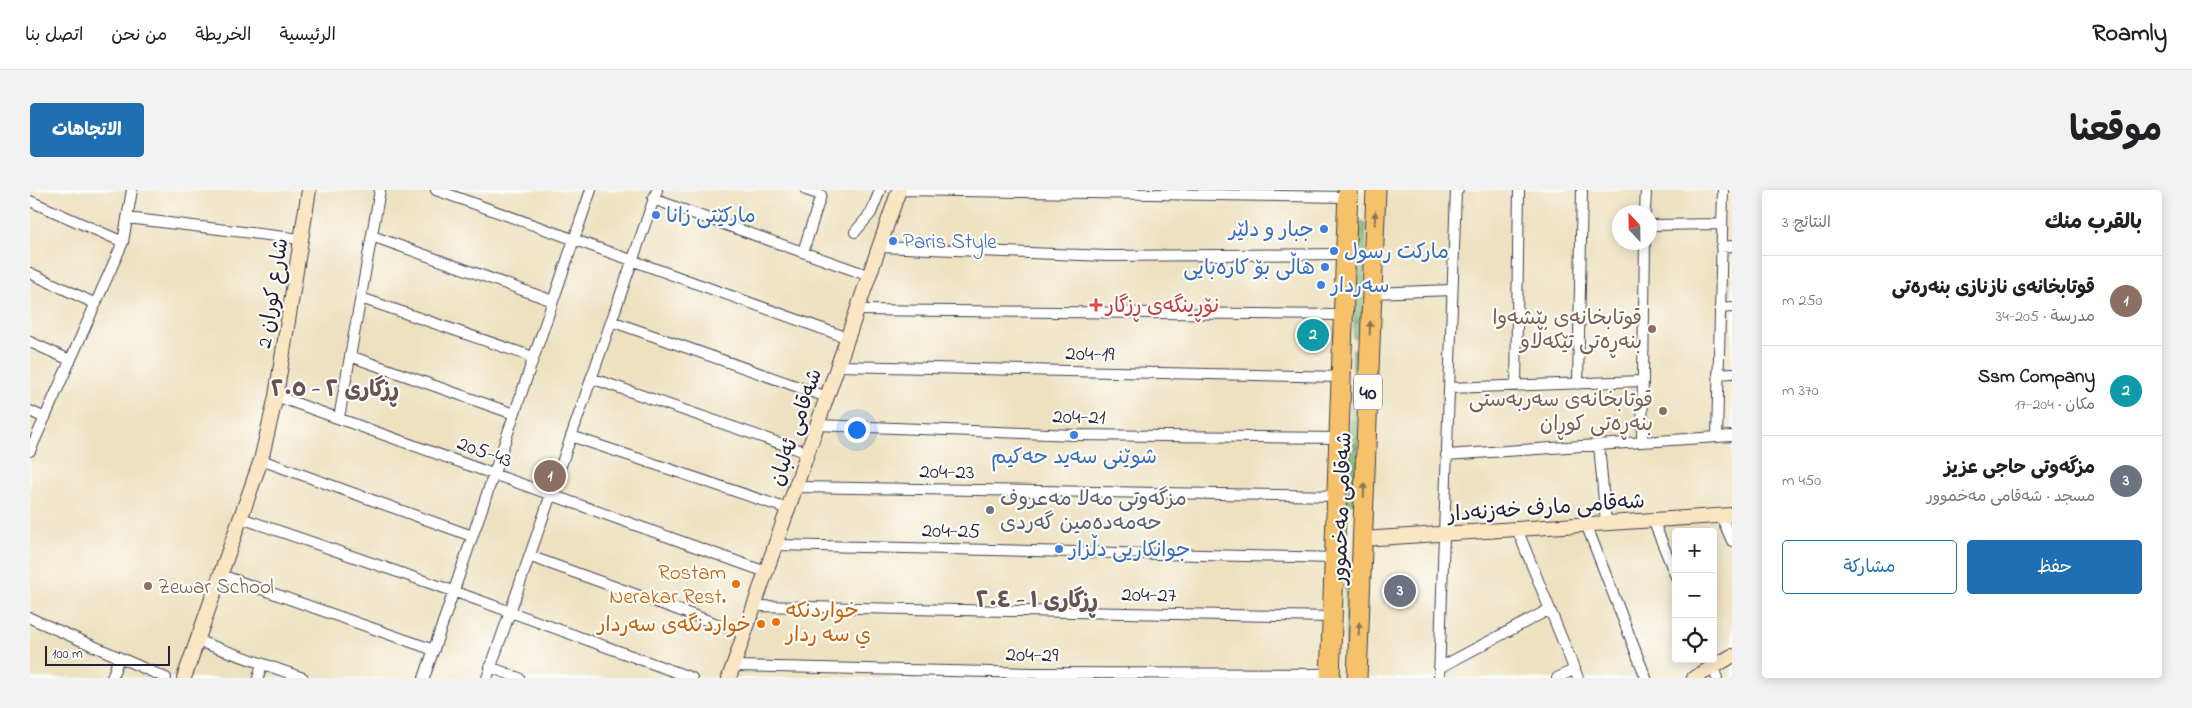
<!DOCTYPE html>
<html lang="ar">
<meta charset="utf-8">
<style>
body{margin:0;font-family:"Indie Flower","Playpen Sans Arabic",sans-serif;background:#f2f2f2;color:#202124;direction:rtl}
.controls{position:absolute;right:15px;bottom:15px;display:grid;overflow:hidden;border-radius:5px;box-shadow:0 2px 12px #0003}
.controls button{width:45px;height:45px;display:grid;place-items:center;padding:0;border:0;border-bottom:1px solid #e0e0e0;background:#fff;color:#202124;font:25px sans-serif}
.compass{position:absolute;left:1582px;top:15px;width:45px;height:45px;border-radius:50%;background:#fff;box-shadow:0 2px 12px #0003;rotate:338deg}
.scale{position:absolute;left:15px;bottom:12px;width:125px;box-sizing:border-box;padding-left:5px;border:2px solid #22223b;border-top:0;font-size:14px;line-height:18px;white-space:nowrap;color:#22223b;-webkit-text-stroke:4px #fdfcf7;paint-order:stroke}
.you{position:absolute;left:826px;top:239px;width:18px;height:18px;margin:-12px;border:4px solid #fff;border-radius:50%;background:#1a73e8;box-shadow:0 0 0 8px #1a73e833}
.badge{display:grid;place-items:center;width:32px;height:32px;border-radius:50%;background:#1f6fb2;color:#fff;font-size:16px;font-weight:700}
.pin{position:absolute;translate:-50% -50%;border:2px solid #fff;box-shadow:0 1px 5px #0006}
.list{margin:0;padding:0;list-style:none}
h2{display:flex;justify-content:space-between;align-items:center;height:65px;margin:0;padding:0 20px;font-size:21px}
h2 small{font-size:16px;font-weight:400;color:#757577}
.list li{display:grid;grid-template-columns:32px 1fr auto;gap:15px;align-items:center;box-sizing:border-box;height:90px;padding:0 20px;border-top:1px solid #e0e0e0}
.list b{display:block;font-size:19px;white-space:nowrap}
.list p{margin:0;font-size:16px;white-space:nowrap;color:#757577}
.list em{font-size:16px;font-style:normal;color:#757577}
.actions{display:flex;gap:10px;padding:15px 20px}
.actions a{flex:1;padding:11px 0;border:1px solid #1f6fb2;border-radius:5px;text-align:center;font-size:18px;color:#1f6fb2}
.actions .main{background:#1f6fb2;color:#fff}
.icon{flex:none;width:28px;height:28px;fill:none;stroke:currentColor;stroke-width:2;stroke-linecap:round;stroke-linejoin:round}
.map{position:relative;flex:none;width:1702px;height:488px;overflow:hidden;direction:ltr;border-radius:5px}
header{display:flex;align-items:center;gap:30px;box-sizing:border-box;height:70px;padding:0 25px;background:#fff;border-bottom:1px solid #e0e0e0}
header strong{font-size:24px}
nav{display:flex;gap:28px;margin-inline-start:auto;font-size:18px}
.intro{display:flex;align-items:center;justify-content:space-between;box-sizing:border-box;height:120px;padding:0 30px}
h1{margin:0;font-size:35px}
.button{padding:12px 22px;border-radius:5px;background:#1f6fb2;color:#fff;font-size:18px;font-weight:700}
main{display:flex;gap:30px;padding:0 30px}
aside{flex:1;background:#fff;border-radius:5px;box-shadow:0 2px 12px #0003}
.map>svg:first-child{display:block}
.forest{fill:url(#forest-firs);stroke:#4d6c58}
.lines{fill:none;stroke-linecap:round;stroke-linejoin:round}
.street-casing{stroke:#403f4f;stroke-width:12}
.secondary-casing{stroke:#403f4f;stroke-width:16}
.highway-casing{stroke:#403f4f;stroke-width:21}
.street{stroke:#fff;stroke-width:10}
.secondary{stroke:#fbe6c4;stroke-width:14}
.highway{stroke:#f5c16b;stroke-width:19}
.oneway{fill:#8c7253}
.shop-dot{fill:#3f7fe0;stroke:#fdfcf7;stroke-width:2}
.health-dot{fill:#e0444e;stroke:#fdfcf7;stroke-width:2}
.education-dot{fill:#8d6e63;stroke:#fdfcf7;stroke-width:2}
.worship-dot{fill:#6b7280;stroke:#fdfcf7;stroke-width:2}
.food-dot{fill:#e8710a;stroke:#fdfcf7;stroke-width:2}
.labels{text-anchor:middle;stroke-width:4.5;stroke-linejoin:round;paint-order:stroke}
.shield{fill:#fdfcf7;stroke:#646373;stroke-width:1}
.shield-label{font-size:20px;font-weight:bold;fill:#22223b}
.shop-label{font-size:21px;fill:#366cbe;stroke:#fdfcf7;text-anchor:start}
.street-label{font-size:21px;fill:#22223b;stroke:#fdfcf7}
.health-label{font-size:21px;fill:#be3a42;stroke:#fdfcf7;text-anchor:start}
.education-label{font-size:21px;fill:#785e54;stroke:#fdfcf7;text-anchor:end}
.worship-label{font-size:21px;fill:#5b616d;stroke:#fdfcf7;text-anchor:start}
.food-label{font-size:21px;fill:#c56008;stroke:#fdfcf7;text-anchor:end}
.neighbourhood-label{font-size:22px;font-weight:bold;fill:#665255;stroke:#fdfcf7}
</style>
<header>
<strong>Roamly</strong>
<nav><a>الرئيسية</a><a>الخريطة</a><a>من نحن</a><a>اتصل بنا</a></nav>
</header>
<div class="intro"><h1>موقعنا</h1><a class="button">الاتجاهات</a></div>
<main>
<aside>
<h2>بالقرب منك<small>النتائج: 3</small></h2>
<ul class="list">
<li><span class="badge" style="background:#8d6e63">1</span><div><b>قوتابخانەی نازنازی بنەرەتی</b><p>مدرسة · 205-34</p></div><em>250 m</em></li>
<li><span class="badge" style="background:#0f9aa8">2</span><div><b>Ssm Company</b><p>مكان · 204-17</p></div><em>370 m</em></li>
<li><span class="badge" style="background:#6b7280">3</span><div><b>مزگەوتی حاجی عزیز</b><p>مسجد · شەقامی مەخموور</p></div><em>450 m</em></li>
</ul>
<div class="actions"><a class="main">حفظ</a><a>مشاركة</a></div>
</aside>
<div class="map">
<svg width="1702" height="488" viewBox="0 0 1702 488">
<defs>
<pattern id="forest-firs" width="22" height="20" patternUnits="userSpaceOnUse" patternTransform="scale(1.25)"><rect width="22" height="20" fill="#78b675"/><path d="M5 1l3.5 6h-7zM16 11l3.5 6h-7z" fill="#629461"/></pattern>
</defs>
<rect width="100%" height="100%" fill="#fdfcf7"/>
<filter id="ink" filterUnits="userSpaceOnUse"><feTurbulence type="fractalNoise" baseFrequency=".02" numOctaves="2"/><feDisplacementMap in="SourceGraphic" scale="10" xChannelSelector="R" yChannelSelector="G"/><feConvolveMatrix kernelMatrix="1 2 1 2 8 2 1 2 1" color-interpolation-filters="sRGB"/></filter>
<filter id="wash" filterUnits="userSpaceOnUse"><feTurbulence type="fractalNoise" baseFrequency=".0096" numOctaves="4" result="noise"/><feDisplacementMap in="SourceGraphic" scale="20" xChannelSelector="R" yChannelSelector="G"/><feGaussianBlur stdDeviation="1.12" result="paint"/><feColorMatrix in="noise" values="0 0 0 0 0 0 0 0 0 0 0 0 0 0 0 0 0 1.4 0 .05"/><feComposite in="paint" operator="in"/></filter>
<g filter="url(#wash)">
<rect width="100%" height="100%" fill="#ede1c0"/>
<path class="forest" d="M1328 32 1336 33 1332 148H1323Z
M1323 159 1331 160 1326 314H1317Z
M1315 381 1323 382 1319 488H1316Z"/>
</g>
<g filter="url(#ink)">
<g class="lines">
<g class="street-casing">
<path id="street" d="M406 0 818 148
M869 0 1318 7
M623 9 840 86
M0 11 93 52
M1615 22 1616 0
M97 28 271 49
M1620 35 1692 34
M825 42 841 23 850 0
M342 46 523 111
M850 57 1077 66 1316 64
M1691 57 1702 56
M773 62 791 5 776 0
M0 83 66 114
M1342 103 1422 100
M331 108 503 167
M1690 118 1702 117
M828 120 1314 125
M581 131 797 207
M0 152 40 170
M320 166 484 224
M808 176 1312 187
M1688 184 1702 183
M561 188 778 263
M1548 194 1552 0
M1486 196 1489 0
M1419 198 1613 191
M246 206 736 382
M0 221 15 228
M309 228 350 0
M787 235 1045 245 1310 248
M541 246 758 319
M1687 247 1693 0
M1612 252 1615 52
M1569 255 1576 333
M0 261 93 52 102 0
M1416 265 1702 246
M231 270 442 346
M766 297 1308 306
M1691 326 1702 351
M211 328 423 401 662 488
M1623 330 1646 387
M1556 334 1616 488
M1487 339 1548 488
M746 355 1305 368
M499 366 715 444
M191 385 404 460
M724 416 1303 427
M0 428 136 488
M168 451 273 488
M1679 469 1687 488
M704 476 1002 483 1301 484
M460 477 489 488
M1409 478 1520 419
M82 488 89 467
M228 488 232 474
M394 488 561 0
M457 488 627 0
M1409 488 1426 0H1428
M1527 488 1545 479"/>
</g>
<g class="secondary-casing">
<path id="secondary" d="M1332 349 1702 325
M154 488 231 270 246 206 279 0
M699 488 869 0
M1664 488 1702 466"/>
</g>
<g class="highway-casing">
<path id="highway" d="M1300 488 1318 0
M1327 488 1346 0"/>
</g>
<use href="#street" class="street"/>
<use href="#secondary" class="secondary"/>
<use href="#highway" class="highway"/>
</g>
<defs><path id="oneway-solid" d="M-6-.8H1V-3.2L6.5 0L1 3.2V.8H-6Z" transform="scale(1.25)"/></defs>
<g class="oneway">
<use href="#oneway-solid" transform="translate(1345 28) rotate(-88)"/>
<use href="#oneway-solid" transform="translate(1340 138) rotate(-88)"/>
<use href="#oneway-solid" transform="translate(1334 300) rotate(-88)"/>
<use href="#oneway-solid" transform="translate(1329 439) rotate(-88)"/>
</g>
</g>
<g class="shop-dot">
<circle cx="626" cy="25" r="5"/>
<circle cx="1294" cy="39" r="5"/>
<circle cx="863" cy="51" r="5"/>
<circle cx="1304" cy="61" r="5"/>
<circle cx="1295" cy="77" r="5"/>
<circle cx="1291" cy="95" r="5"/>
<circle cx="1044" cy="245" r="5"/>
<circle cx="1029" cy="359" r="5"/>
</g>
<path class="health-dot" d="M1063.5 107.5h5v5h5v5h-5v5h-5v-5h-5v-5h5z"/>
<g class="education-dot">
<circle cx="1622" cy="139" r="5"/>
<circle cx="1633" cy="221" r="5"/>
<circle cx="118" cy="396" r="5"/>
</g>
<circle class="worship-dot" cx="960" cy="320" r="5"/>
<g class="food-dot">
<circle cx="706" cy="394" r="5"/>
<circle cx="746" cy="432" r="5"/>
<circle cx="731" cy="434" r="5"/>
</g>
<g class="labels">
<rect class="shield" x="1324" y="184.5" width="28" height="35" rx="4"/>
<g class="shield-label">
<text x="1338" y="209">40</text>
</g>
<g class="shop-label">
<text x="636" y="32">مارکێتی زانا</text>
<text x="1284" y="46" text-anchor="end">جبار و دلێر</text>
<text x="873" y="58">Paris Style</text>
<text x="1314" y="68">مارکت رسول</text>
<text x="1285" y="84" text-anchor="end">هاڵی بۆ کارەبایی</text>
<text x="1301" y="102">سەردار</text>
<text x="1044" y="273" text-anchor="middle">شوێنی سەید حەکیم</text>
<text x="1039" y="366">جوانکاریی دڵزار</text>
</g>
<g class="street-label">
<text transform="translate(242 103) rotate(-81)" y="7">شارع كوران 2</text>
<text transform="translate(1060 163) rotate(1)" y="7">204-19</text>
<text transform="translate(1049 226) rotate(1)" y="7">204-21</text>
<text transform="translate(765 237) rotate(-71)" y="7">شەقامی ئەلبان</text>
<text transform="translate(455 261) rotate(20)" y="7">205-43</text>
<text transform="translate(917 281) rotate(1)" y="7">204-23</text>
<text transform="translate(1516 317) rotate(-4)" y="7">شەقامی مارف خەزنەدار</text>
<text transform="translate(1311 318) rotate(-88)" y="7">شەقامی مەخموور</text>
<text transform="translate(921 340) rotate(1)" y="7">204-25</text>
<text transform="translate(1119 404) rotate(1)" y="7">204-27</text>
<text transform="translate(1002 464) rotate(1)" y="7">204-29</text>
</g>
<g class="health-label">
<text x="1076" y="122">نۆڕینگەی ڕزگار</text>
</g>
<g class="education-label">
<text x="1612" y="134">قوتابخانەی پێشەوا<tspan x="1612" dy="24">بنەڕەتی تێکەڵاو</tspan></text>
<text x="1623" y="216">قوتابخانەی سەربەستی<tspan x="1623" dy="24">بنەڕەتی کوڕان</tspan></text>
<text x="128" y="403" text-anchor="start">Zewar School</text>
</g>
<g class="worship-label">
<text x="970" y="315">مزگەوتی مەلا مەعروف<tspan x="970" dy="24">حەمەدەمین گەردی</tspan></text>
</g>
<g class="food-label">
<text x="696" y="389">Rostam<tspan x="696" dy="24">Nerakar Rest.</tspan></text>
<text x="756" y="427" text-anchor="start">خواردنكه<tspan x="756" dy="24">ي سه ردار</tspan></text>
<text x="721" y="441">خواردنگەی سەردار</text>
</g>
<g class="neighbourhood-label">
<text x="305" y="206">ڕزگاری ٢ - ٢٠٥</text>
<text x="1007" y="417">ڕزگاری ١ - ٢٠٤</text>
</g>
</g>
</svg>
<div class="controls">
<button>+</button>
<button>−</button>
<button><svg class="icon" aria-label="locate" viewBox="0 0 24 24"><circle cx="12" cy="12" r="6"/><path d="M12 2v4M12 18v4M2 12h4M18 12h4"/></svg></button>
</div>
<svg class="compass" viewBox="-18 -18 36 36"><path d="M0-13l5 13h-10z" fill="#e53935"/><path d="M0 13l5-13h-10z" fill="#757577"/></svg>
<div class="scale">100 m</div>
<div class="you"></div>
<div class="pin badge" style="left:520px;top:286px;background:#8d6e63">1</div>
<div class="pin badge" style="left:1283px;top:145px;background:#0f9aa8">2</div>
<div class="pin badge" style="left:1370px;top:401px;background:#6b7280">3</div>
</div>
</main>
